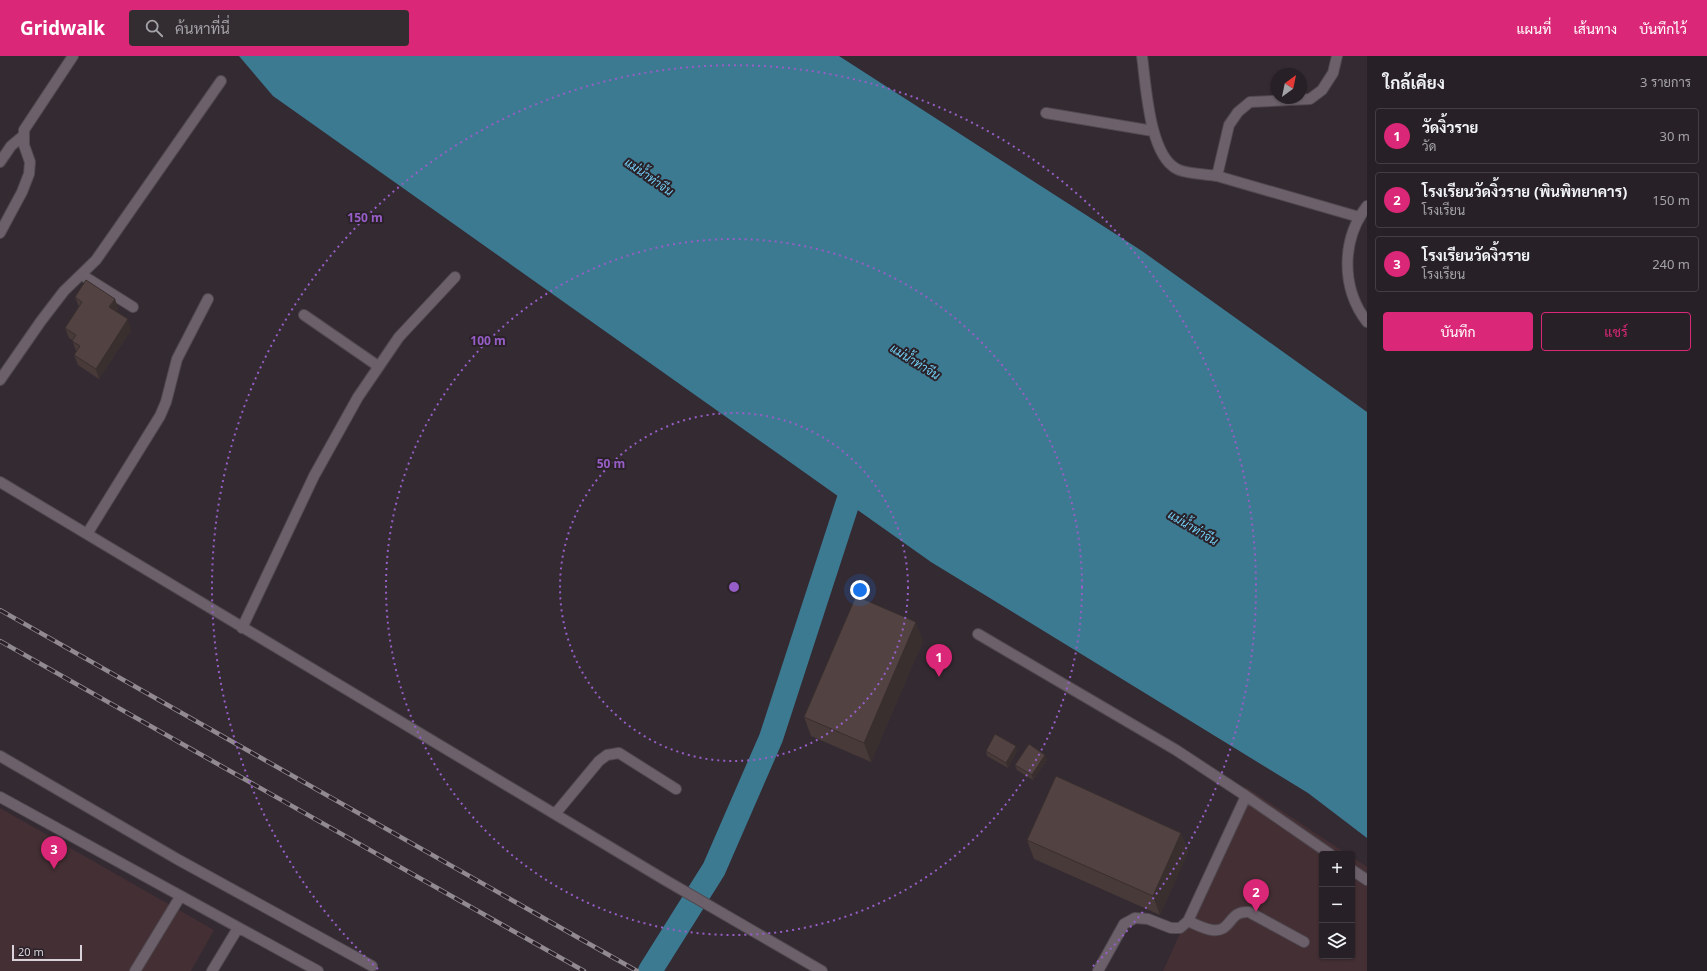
<!DOCTYPE html>
<html lang="th">
<meta charset="utf-8">
<style>
body{margin:0;font-family:"Noto Sans",Sarabun,sans-serif;background:#332d32;color:#f1f3f6}
.controls{position:absolute;right:12px;bottom:12px;display:grid;overflow:hidden;border-radius:4px;box-shadow:0 1px 3px #0004}
.controls button{width:36px;height:36px;display:grid;place-items:center;padding:0;border:0;border-bottom:1px solid #433e43;background:#272026;color:#f1f3f6;font:20px sans-serif}
.compass{position:absolute;left:1271px;top:12px;width:36px;height:36px;border-radius:50%;background:#272026;box-shadow:0 1px 3px #0004;rotate:33deg}
.scale{position:absolute;left:12px;bottom:10px;width:70px;box-sizing:border-box;padding-left:4px;border:2px solid #d9d3d9;border-top:0;font-size:11px;line-height:14px;white-space:nowrap;color:#d9d3d9;-webkit-text-stroke:3px #2a2129;paint-order:stroke}
.you{position:absolute;left:860px;top:534px;width:14px;height:14px;margin:-10px;border:3px solid #fff;border-radius:50%;background:#1a73e8;box-shadow:0 0 0 6px #1a73e833}
.badge{display:grid;place-items:center;width:26px;height:26px;border-radius:50%;background:#db2777;color:#fff;font-size:13px;font-weight:700}
.pin{position:absolute;translate:-50% -33px;filter:drop-shadow(0 1px 2px #0008)}
.pin::after{content:'';position:absolute;top:21px;width:14px;height:12px;background:inherit;clip-path:polygon(0 0,100% 0,50% 100%)}
.list{margin:0;padding:0;list-style:none}
h2{display:flex;justify-content:space-between;align-items:center;height:52px;margin:0;padding:0 16px;font-size:17px}
h2 small{font-size:13px;font-weight:400;color:#a4a3a7}
.list li{display:grid;grid-template-columns:26px 1fr auto;gap:12px;align-items:center;box-sizing:border-box;height:56px;margin:0 8px 8px;padding:0 8px;border:1px solid #433e43;border-radius:4px}
.list b{display:block;font-size:15px;white-space:nowrap}
.list p{margin:0;font-size:13px;white-space:nowrap;color:#a4a3a7}
.list em{font-size:13px;font-style:normal;color:#a4a3a7}
.actions{display:flex;gap:8px;padding:12px 16px}
.actions a{flex:1;padding:9px 0;border:1px solid #db2777;border-radius:4px;text-align:center;font-size:14px;color:#db2777}
.actions .main{background:#db2777;color:#fff}
.icon{flex:none;width:22px;height:22px;fill:none;stroke:currentColor;stroke-width:2;stroke-linecap:round;stroke-linejoin:round}
.map{position:relative;flex:none;width:1367px;height:915px;overflow:hidden}
header{display:flex;align-items:center;gap:24px;box-sizing:border-box;height:56px;padding:0 20px;background:#db2777;color:#fff}
header strong{font-size:19px}
nav{display:flex;gap:22px;margin-inline-start:auto;font-size:14px}
.search{width:280px;height:36px;background:#332d32;display:flex;align-items:center;gap:10px;box-sizing:border-box;padding:0 14px;border-radius:4px;color:#a4a3a7;font-size:15px}
main{display:flex}
aside{flex:1;background:#272026}
.map>svg:first-child{display:block}
.education{fill:#432f34}
.water{fill:#3c7a92}
.lines{fill:none;stroke-linecap:round;stroke-linejoin:round}
.canal{stroke:#3c7a92;stroke-width:24}
.minor-casing{stroke:#50494f;stroke-width:12}
.minor{stroke:#6c616b;stroke-width:10}
.rail-casing{stroke:#918a90;stroke-width:4.5}
.rail{stroke:#2a2129;stroke-width:3;stroke-dasharray:9;stroke-linecap:butt}
.wall{fill:#473a39}
.shaded-wall{fill:#392f2e}
.building{fill:#524342;stroke:#392f2e}
.ring{fill:none;stroke:#975ec7;stroke-width:2;stroke-dasharray:2 4}
.labels{text-anchor:middle;stroke-width:4;stroke-linejoin:round;paint-order:stroke}
.water-label{font-size:12px;font-style:italic;fill:#72d0f5;stroke:#2a2129}
.centre{fill:#975ec7;stroke:#2a2129;stroke-width:2}
.ring-label{font-size:12px;text-anchor:middle;font-weight:bold;fill:#975ec7;stroke:#2a2129;stroke-width:4;stroke-linejoin:round;paint-order:stroke}
</style>
<header>
<strong>Gridwalk</strong>
<div class="search"><svg class="icon" aria-label="search" viewBox="0 0 24 24"><circle cx="10" cy="10" r="6"/><path d="M15 15l6 6"/></svg>ค้นหาที่นี่</div>
<nav><a>แผนที่</a><a>เส้นทาง</a><a>บันทึกไว้</a></nav>
</header>
<main>
<div class="map">
<svg width="1367" height="915" viewBox="0 0 1367 915">
<rect width="100%" height="100%" fill="#342a32"/>
<path class="education" d="M1246 731 1347 798H1322V900H1352V801L1367 811V915H1163Z
M0 752 214 874 191 915H0Z"/>
<path class="water" d="M239 0H839L1142 195 1367 356V782L1308 737 931 506 273 40Z"/>
<g class="lines">
<path class="canal" d="M650 915 714 813 771 682 858 415"/>
<g class="minor-casing">
<path id="minor" d="M1142 0C1146 29 1149 99 1177 113 1186 118 1206 118 1217 120L1229 69 1238 56 1250 46 1310 43 1322 34 1333 17 1337 0
M1046 57 1153 75
M0 106 11 90 24 79
M1217 120 1359 161
M1367 150C1341 184 1341 232 1367 266
M0 177 22 136 29 118 30 106 24 89V74L73 0
M82 219 133 251
M304 259 378 310
M0 324 41 265 64 235 96 204 221 25
M0 426 665 824 822 915
M87 478 160 360 166 346 177 303 208 243
M242 572 314 420 358 341 399 281 455 221
M978 578 1176 694 1246 740 1330 798
M0 700 177 803 372 910
M0 741 318 915
M555 758 599 705 607 699 619 697 676 733
M1352 814 1367 824
M1188 865C1195 868 1204 873 1212 874 1232 877 1228 854 1249 856L1304 886
M135 915 180 841
M212 915 238 872
M1098 915 1124 868 1135 862 1148 863 1171 872H1180L1188 865 1246 740"/>
</g>
<use href="#minor" class="minor"/>
<g class="rail-casing">
<path id="rail" d="M0 554 637 915
M0 585 584 915"/>
</g>
<use href="#rail" class="rail"/>
</g>
<path class="wall" d="M75 241 115 243 118 253 116 256 131 274 99 323 78 309 74 299 77 295H76L72 284 69 282 65 272 79 251Z
M923 585 871 706 811 680 804 661Z
M986 695H1017L1008 712 987 700Z
M1045 699 1047 704 1033 724 1017 714 1015 709Z
M1181 777 1188 796 1160 859 1034 803 1027 784Z"/>
<path class="shaded-wall" d="M115 243 118 253 113 261 109 251Z
M128 263 131 274 99 323 96 313Z
M916 566 923 585 871 706 864 687Z
M1016 690 1017 695 1008 712 1006 707Z
M1045 699 1047 704 1033 724 1032 719Z
M1181 777 1188 796 1160 859 1153 840Z"/>
<path class="building" d="M86 224 115 243 109 251 128 263 96 313 74 299 80 290 72 285 76 279 65 272 82 246 75 241Z
M856 540 916 566 864 687 804 661Z
M995 678 1016 690 1006 707 986 695Z
M1029 688 1045 699 1032 719 1015 709Z
M1056 720 1181 777 1153 840 1027 784Z"/>
<g class="ring">
<circle cx="734" cy="531" r="174"/>
<circle cx="734" cy="531" r="348"/>
<path d="M378 913A522 522 0 1 1 1090 913"/>
</g>
<g class="labels">
<g class="water-label">
<text transform="translate(649 121) rotate(35)" y="4">แม่น้ำท่าจีน</text>
<text transform="translate(915 306) rotate(32)" y="4">แม่น้ำท่าจีน</text>
<text transform="translate(1193 472) rotate(31)" y="4">แม่น้ำท่าจีน</text>
</g>
</g>
<circle cx="734" cy="531" r="6" class="centre"/>
<g class="ring-label">
<text x="365" y="166">150 m</text>
<text x="488" y="289">100 m</text>
<text x="611" y="412">50 m</text>
</g>
</svg>
<div class="controls">
<button>+</button>
<button>−</button>
<button><svg class="icon" aria-label="layers" viewBox="0 0 24 24"><path d="M12 4l9 5-9 5-9-5zM3 14l9 5 9-5"/></svg></button>
</div>
<svg class="compass" viewBox="-18 -18 36 36"><path d="M0-13l5 13h-10z" fill="#e53935"/><path d="M0 13l5-13h-10z" fill="#a4a3a7"/></svg>
<div class="scale">20 m</div>
<div class="you"></div>
<div class="pin badge" style="left:939px;top:621px">1</div>
<div class="pin badge" style="left:1256px;top:856px">2</div>
<div class="pin badge" style="left:54px;top:813px">3</div>
</div>
<aside>
<h2>ใกล้เคียง<small>3 รายการ</small></h2>
<ul class="list">
<li><span class="badge">1</span><div><b>วัดงิ้วราย</b><p>วัด</p></div><em>30 m</em></li>
<li><span class="badge">2</span><div><b>โรงเรียนวัดงิ้วราย (พินพิทยาคาร)</b><p>โรงเรียน</p></div><em>150 m</em></li>
<li><span class="badge">3</span><div><b>โรงเรียนวัดงิ้วราย</b><p>โรงเรียน</p></div><em>240 m</em></li>
</ul>
<div class="actions"><a class="main">บันทึก</a><a>แชร์</a></div>
</aside>
</main>
